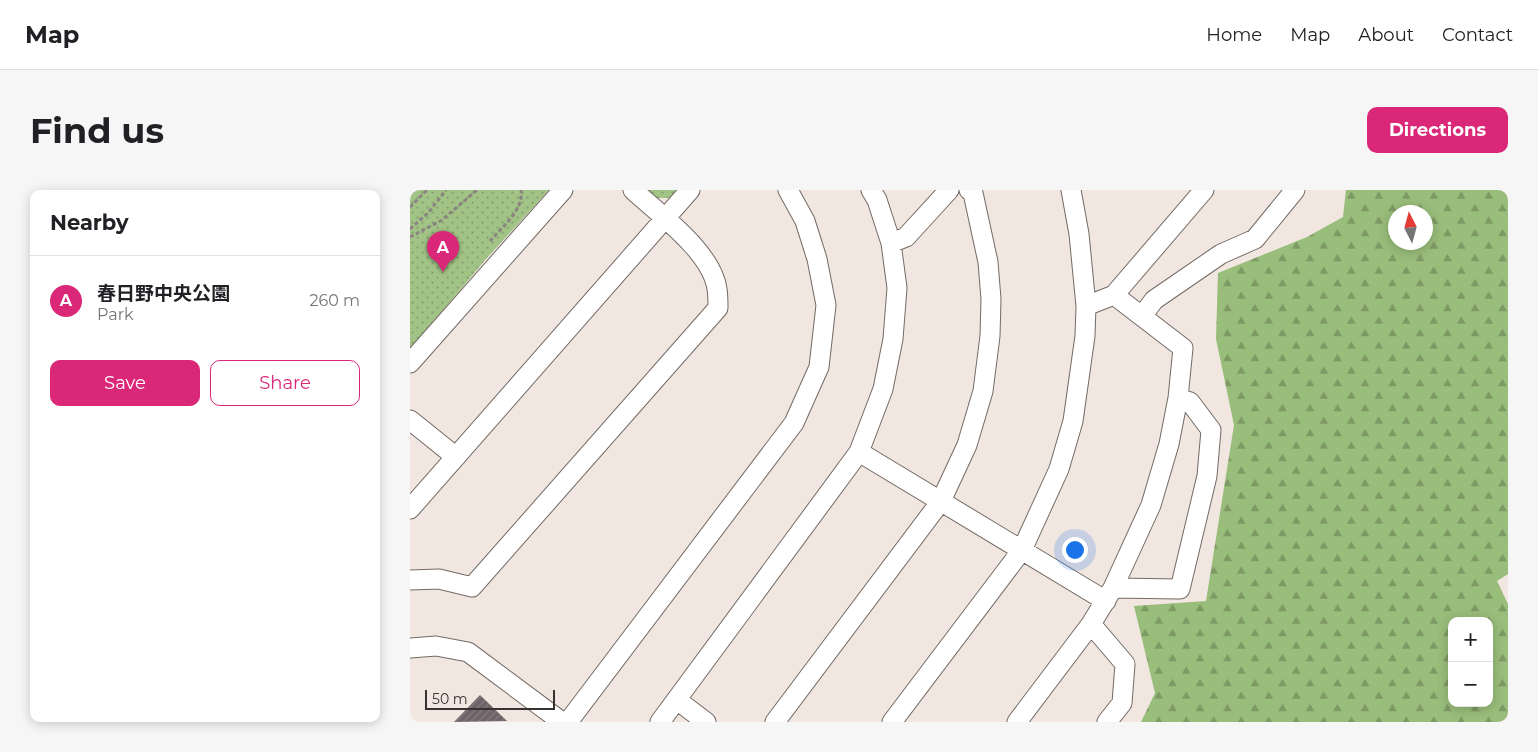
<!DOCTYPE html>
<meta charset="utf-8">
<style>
body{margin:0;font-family:Montserrat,"Noto Sans JP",sans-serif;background:#f6f6f6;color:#202124}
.controls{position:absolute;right:15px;bottom:15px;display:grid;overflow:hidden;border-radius:10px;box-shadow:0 2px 12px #0003}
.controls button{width:45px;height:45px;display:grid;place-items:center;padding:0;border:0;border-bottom:1px solid #e0e0e0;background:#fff;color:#202124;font:25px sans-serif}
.compass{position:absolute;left:978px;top:15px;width:45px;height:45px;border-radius:50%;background:#fff;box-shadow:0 2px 12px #0003;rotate:354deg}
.scale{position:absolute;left:15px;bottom:12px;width:130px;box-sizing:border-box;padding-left:5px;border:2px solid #363230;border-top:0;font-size:14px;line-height:18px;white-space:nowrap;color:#363230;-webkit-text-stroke:4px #f1e6e0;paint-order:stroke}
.you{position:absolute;left:664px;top:359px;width:18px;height:18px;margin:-12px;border:4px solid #fff;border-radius:50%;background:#1a73e8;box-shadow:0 0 0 8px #1a73e833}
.badge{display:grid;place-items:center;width:32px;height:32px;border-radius:50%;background:#db2777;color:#fff;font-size:16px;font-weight:700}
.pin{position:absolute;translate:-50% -41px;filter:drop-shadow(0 1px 2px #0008)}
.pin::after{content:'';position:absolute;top:26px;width:18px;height:15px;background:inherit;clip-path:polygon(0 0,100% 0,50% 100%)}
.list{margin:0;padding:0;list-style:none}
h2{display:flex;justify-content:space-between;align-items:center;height:65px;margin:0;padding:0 20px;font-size:21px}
h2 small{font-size:16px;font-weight:400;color:#757577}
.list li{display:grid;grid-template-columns:32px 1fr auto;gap:15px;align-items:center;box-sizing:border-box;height:90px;padding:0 20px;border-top:1px solid #e0e0e0}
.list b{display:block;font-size:19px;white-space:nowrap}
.list p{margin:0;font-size:16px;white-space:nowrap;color:#757577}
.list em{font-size:16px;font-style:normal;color:#757577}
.actions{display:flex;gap:10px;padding:15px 20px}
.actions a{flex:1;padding:11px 0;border:1px solid #db2777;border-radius:10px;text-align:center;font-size:18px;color:#db2777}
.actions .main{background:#db2777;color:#fff}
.map{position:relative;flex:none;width:1098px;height:532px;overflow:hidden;border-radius:10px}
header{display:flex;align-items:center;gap:30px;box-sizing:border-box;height:70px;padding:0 25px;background:#fff;border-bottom:1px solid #e0e0e0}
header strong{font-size:24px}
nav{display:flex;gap:28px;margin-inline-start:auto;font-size:18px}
.intro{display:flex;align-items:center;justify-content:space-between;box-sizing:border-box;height:120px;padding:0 30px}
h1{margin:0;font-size:35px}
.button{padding:12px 22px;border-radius:10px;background:#db2777;color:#fff;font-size:18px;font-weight:700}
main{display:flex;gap:30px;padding:0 30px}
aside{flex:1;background:#fff;border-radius:10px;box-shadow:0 2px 12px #0003}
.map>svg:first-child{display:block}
.forest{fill:url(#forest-firs);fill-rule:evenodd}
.park{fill:url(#park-dots)}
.building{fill:url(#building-hatch)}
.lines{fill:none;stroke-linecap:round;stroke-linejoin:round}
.minor-casing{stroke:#736a64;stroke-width:21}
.path{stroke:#8a837f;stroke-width:3;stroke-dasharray:4 2.5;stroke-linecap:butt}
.minor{stroke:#fff;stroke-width:19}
</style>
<header>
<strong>Map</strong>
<nav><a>Home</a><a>Map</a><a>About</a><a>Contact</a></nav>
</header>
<div class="intro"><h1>Find us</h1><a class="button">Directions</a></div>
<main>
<aside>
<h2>Nearby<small></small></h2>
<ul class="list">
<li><span class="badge">A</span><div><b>春日野中央公園</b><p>Park</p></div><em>260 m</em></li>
</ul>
<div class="actions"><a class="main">Save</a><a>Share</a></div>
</aside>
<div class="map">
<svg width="1098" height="532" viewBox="0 0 1098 532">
<defs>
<pattern id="forest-firs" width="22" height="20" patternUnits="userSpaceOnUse" patternTransform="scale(1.25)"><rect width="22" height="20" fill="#99bd7a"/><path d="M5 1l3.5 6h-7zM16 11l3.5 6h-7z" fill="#7e9a64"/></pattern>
<pattern id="park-dots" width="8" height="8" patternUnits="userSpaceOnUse" patternTransform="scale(1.25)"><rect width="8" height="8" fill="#a2c386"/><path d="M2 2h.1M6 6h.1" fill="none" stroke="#859f6e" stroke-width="1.8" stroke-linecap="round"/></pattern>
<pattern id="building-hatch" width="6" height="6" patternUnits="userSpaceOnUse" patternTransform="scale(1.25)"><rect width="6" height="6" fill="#6e6366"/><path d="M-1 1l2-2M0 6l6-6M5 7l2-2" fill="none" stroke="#837b7d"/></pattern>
</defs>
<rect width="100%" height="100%" fill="#f1e6e0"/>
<path class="forest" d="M936 0H1098V384L1087 391 1098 414V532H731L745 503 724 416 796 411 824 235 806 149 808 83 897 47 933 27ZM986 22H1016V52H986ZM1042 431H1079V513H1042Z"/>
<path class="park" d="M0 0H139L76 69 0 160Z
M237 0H268L261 8H245Z"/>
<path class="building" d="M70 505 97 531 44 532Z"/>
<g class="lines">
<g class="minor-casing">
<path id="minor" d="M481 53 496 47 539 0
M676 116 704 105 794 0
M732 126 744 110 811 64 845 49 885 0
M0 173 153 0
M0 230 46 267
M449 262 696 411
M0 319 280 0
M0 390 29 389 62 397 308 118C308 112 308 105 307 99 302 62 249 24 223 0
M703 398 770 399 797 286 801 240 780 212 768 208
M681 434 715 474 712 513 697 532
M0 458 26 456 58 462 152 532
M267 510 296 532
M158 532 384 233 409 177 416 115 407 69 395 31 378 0
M250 532 449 262 473 199 483 149 487 98 481 53 467 10 461 0
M365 532 531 311 557 255 573 201 580 146 581 109 578 72 563 3 559 0
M482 532 612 360 649 279 663 231 675 146 676 116 669 44 661 0
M607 532 681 434 703 398 741 315 759 254 768 208 773 158 704 105"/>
</g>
<path class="path" d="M0 17 17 0
M0 39 18 23 36 0
M0 47 32 30 67 0
M80 51C92 37 114 20 111 0"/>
<use href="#minor" class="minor"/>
</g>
</svg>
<div class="controls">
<button>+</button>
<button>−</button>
</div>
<svg class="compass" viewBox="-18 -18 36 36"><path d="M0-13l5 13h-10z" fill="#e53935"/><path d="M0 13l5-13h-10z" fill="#757577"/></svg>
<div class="scale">50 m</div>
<div class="you"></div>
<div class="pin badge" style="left:33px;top:82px">A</div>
</div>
</main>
